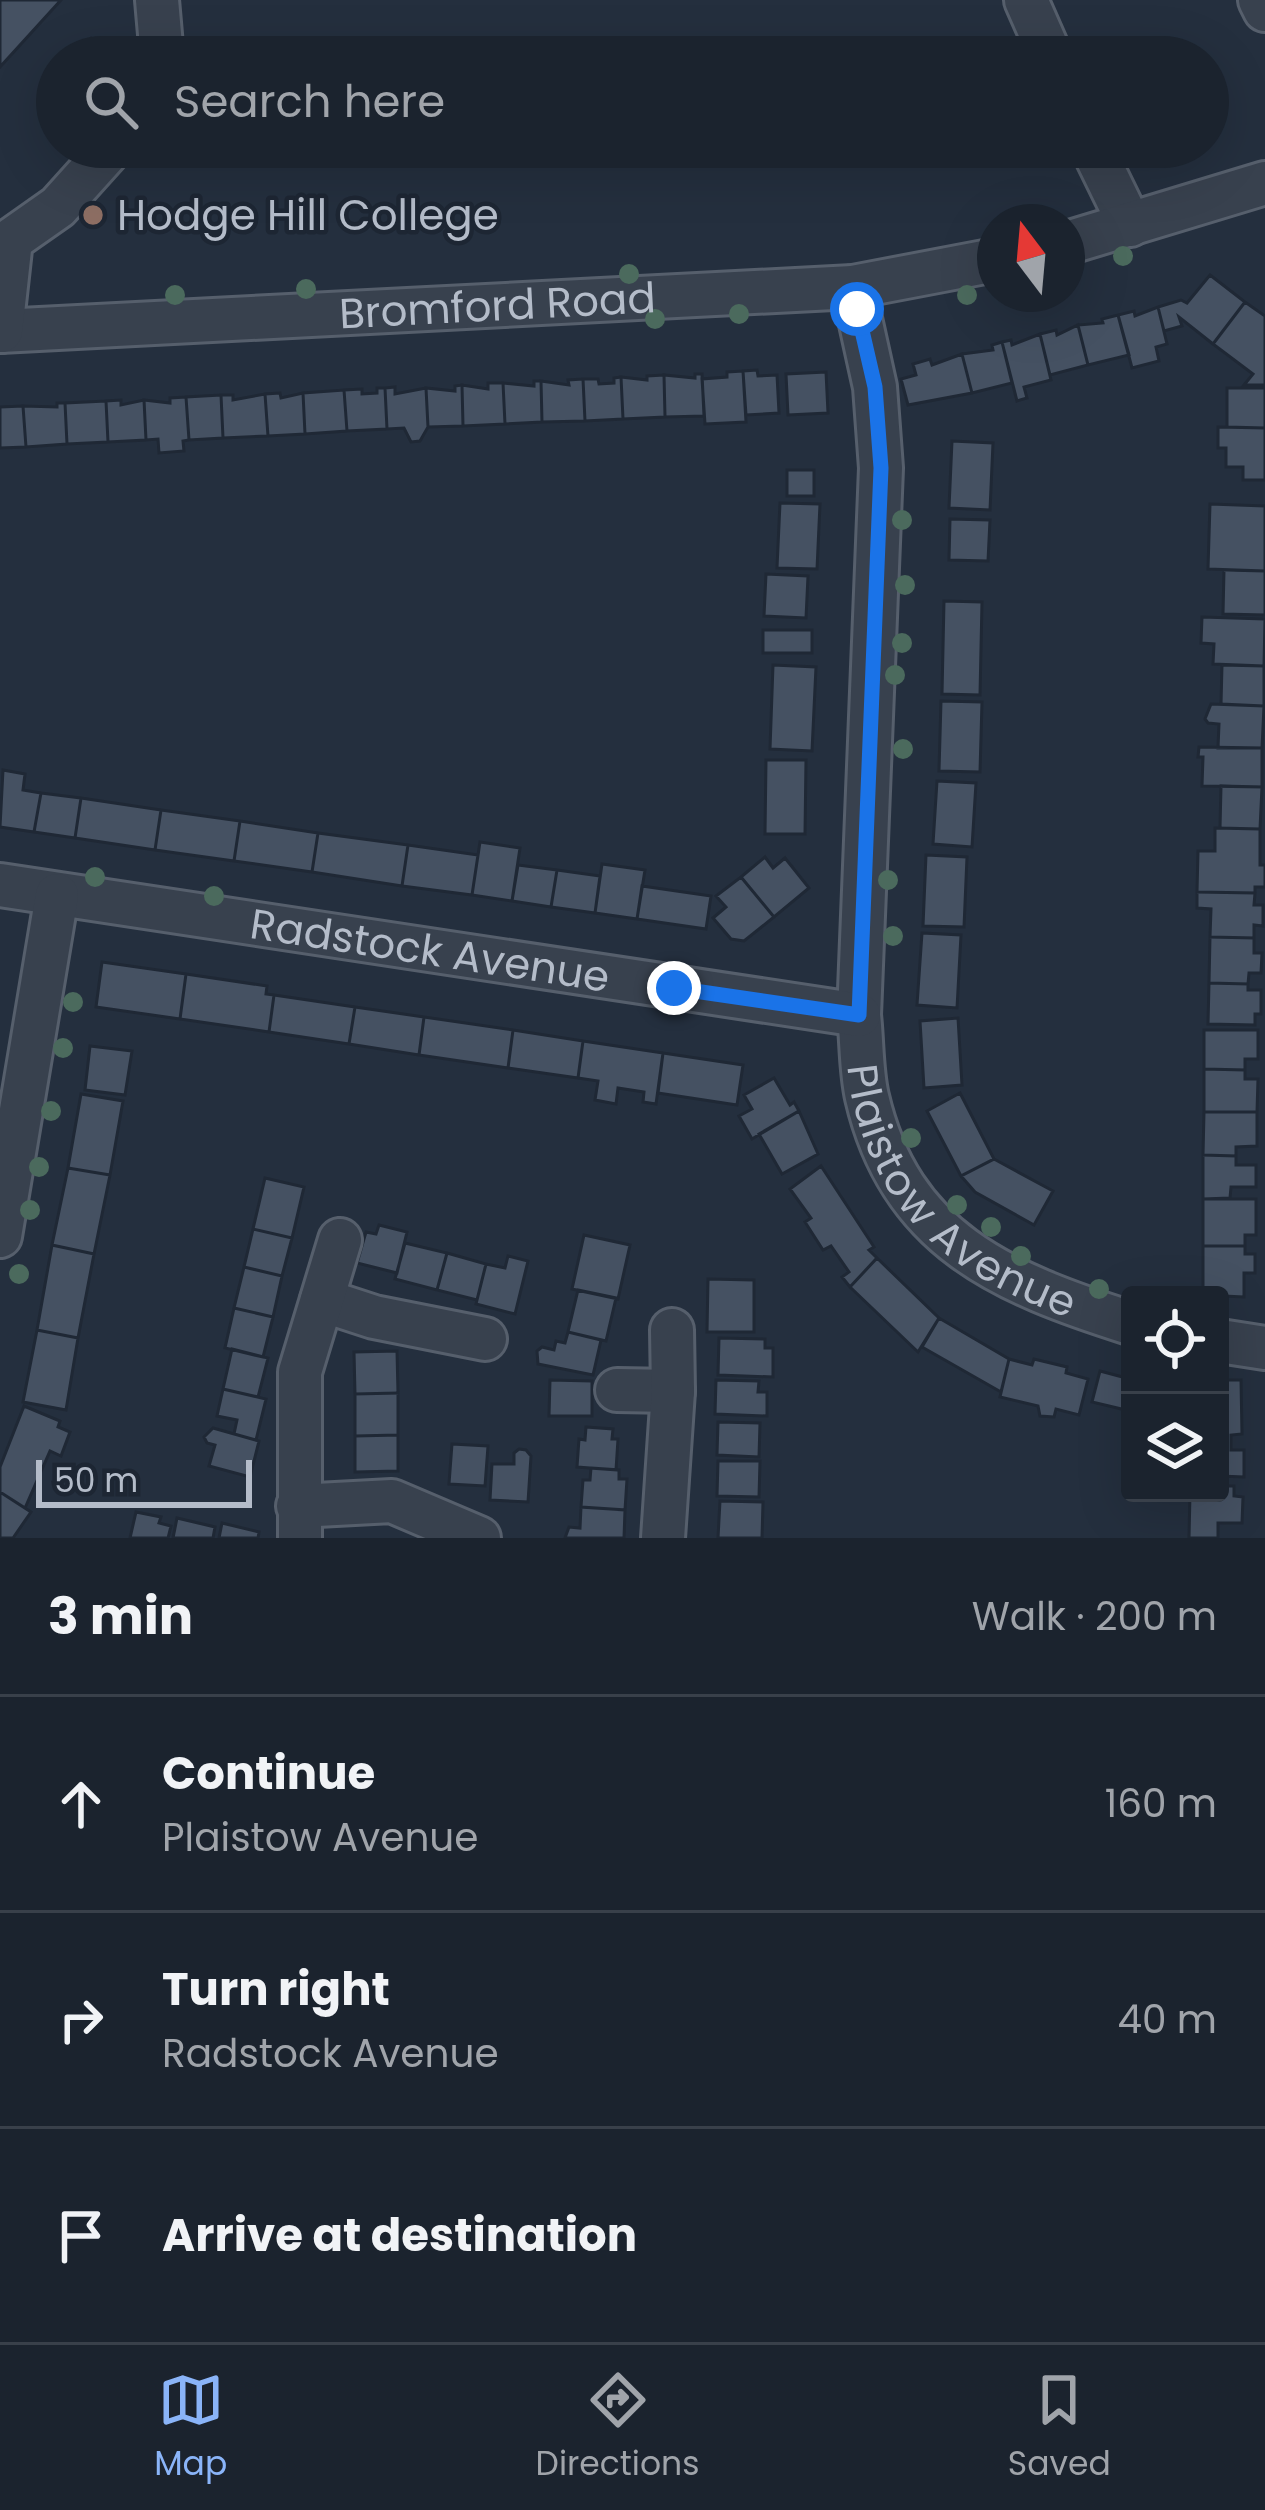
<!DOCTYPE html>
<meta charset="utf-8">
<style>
body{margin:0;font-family:Poppins,sans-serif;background:#242b36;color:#f1f3f6}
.controls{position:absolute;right:36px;bottom:36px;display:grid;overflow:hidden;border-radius:12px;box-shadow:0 12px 48px #0002}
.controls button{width:108px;height:108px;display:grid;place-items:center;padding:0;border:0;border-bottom:3px solid #39404a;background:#1b232e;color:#f1f3f6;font:60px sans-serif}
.compass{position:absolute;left:977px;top:204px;width:108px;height:108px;border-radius:50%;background:#1b232e;box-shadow:0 12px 48px #0002;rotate:344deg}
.scale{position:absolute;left:36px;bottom:30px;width:216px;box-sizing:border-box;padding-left:12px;border:6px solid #b4bcc9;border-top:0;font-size:33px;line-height:42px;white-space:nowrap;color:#b4bcc9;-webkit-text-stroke:9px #1d2633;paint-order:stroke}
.stop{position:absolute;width:36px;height:36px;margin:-27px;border:9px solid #1a73e8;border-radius:50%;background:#fff}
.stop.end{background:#1a73e8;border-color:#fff;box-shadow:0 3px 12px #0008}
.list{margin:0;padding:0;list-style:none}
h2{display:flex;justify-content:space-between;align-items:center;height:156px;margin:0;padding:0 48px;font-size:51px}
h2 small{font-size:39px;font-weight:400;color:#a0a4aa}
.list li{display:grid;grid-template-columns:78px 1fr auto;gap:36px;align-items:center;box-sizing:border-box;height:216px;padding:0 48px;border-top:3px solid #39404a}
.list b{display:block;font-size:45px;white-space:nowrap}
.list p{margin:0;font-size:39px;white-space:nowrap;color:#a0a4aa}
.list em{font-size:39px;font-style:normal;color:#a0a4aa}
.icon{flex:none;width:66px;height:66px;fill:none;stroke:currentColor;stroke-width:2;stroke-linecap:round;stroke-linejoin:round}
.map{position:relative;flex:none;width:1265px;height:1538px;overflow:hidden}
.search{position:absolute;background:#1b232e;box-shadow:0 12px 48px #0002;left:36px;right:36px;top:36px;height:132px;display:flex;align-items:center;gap:30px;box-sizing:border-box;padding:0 42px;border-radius:66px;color:#a0a4aa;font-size:45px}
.sheet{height:804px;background:#1b232e}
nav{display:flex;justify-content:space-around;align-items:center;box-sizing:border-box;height:168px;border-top:3px solid #39404a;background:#1b232e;font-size:33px;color:#a0a4aa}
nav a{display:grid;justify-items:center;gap:6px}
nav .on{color:#8ab4f8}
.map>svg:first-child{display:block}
.building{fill:#455162;stroke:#1f2835;stroke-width:3}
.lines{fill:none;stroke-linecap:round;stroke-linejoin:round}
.minor-casing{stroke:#565f6c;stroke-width:48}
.minor{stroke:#38414e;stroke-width:42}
.tree{fill:#4b6a5d}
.route{stroke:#1a73e8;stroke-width:15}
.education-dot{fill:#8d6e63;stroke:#1d2633;stroke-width:4.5}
.labels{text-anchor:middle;stroke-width:9;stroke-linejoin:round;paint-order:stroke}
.poi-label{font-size:42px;fill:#b4bcc9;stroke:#1d2633;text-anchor:start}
.street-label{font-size:42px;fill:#b4bcc9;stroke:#1d2633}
</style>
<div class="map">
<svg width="1265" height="1538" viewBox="0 0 1265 1538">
<rect width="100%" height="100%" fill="#242f3e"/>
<path class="building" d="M0 0H61L0 67Z
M91 38 110 57H72Z
M1210 275 1245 302 1213 344 1179 317 1182 326 1164 331 1158 307 1181 300 1187 303Z
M1245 302 1265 316V385H1244L1253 374 1213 344Z
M1158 307 1167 344 1156 347 1159 361 1132 368 1118 315 1134 311 1135 316Z
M1118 315 1129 355 1088 365 1078 325 1103 323 1102 319Z
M1078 325 1088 365 1050 375 1040 334 1056 330 1057 335Z
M1040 334 1051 380 1024 387 1027 398 1017 401 1002 342 1011 340 1012 345Z
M1002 342 1012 383 972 393 962 354 993 350 992 345Z
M962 354 972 393 908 405 901 379 916 375 913 364 930 359 932 365Z
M757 370 758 376 777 375 779 413 746 415 743 371Z
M743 371 746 422 705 424 702 379 727 377V372Z
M826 372 828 413 788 415 786 374Z
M695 374H702L704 416 665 417 664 375 695 378Z
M664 375 665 417 623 419 621 377 647 380V376Z
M621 377 623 419 585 421 583 379H598L599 384 614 383V378Z
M583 379 585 421 542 422 541 381 569 385 568 380Z
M534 381H541L542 422 505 424 503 383 534 386Z
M488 383H503L505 424 463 426 462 385 488 389Z
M462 385 463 426 428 427 426 388 455 391V386Z
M395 387V394L426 388 428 427 420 441 411 442 404 428 387 429 385 388Z
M377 388H385L387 429 347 431 344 390 362 389V394L377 393Z
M1227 388H1265V428L1227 427Z
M344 390 347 431 305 434 303 393Z
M280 393 281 398 303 393 305 434 268 436 265 394Z
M265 394 268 436 223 438 221 395H233V400Z
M221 395 223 438 189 440 186 397Z
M186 397 189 440 183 441 184 451 159 453 158 439 146 440 144 400 170 403V398Z
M121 400V405L144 400 146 440 108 442 106 401Z
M106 401 108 442 67 444 65 403Z
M57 403H65L67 444 26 447 23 406 57 407Z
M23 406 26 447 0 448V407Z
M1218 427 1265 428V480H1243V467H1226V448H1218Z
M952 441 993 443 990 510 949 508Z
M787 470H814V496H787Z
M780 503 820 504 817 569 777 568Z
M1210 504 1265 506V571L1208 569Z
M950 519 990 520 988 561 949 560Z
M1224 570 1265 571V615L1223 614Z
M766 574 808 576 806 618 764 616Z
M944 601 982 602 980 695 942 694Z
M1202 617 1265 619 1264 666 1213 664 1214 644 1201 643Z
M763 630H812V653H763Z
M773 665 816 667 812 751 770 749Z
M1222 665 1264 666V706L1221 704Z
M941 701 982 702 980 772 939 771Z
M1211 704 1264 706 1262 748H1218L1219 724 1208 723 1205 719Z
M1199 747 1262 748V787L1202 786 1203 757H1198Z
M766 760H806L805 834H765Z
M3 770 25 774 23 790 41 793 34 832 0 827Z
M937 781 976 783 972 847 933 844Z
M1221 786 1262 787 1260 829 1220 828Z
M41 793 81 798 75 838 34 832Z
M81 798 161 810 155 850 75 838Z
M161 810 240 821 234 861 155 850Z
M240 821 318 833 312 872 234 861Z
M1215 828 1260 829V865H1265V887H1255V893L1197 892 1198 851H1215Z
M318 833 408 845 402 886 312 872Z
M480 842 520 848 512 901 472 895Z
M408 845 478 855 472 895 402 886Z
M926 855 967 857 964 927 923 926Z
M765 857 773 868 785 858 809 888 774 917 741 877Z
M602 864 645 870 637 919 595 913Z
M518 865 557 870 551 907 512 901Z
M557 870 600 876 595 913 551 907Z
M741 877 774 917 744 941 731 939 713 918 726 907 716 896Z
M642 886 711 896 706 929 637 919Z
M1197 892 1255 893 1254 905H1263V926L1254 925V938L1210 937 1211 909 1197 908Z
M922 933 961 935 957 1008 917 1005Z
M1210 937 1254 938V953H1262L1261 973H1249L1248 984 1209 983Z
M102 962 186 974 180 1019 96 1007Z
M186 974 267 986 266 994 274 995 269 1032 180 1019Z
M1209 983 1248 984V990H1261V1014H1255V1025L1208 1024Z
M274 995 355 1007 349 1044 269 1032Z
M355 1007 424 1017 419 1055 349 1044Z
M424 1017 513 1030 508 1068 419 1055Z
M958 1018 962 1085 924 1088 920 1021Z
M513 1030 583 1041 578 1078 508 1068Z
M1204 1030H1258V1059H1245V1070L1204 1069Z
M583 1041 663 1053 656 1104 643 1102 644 1092 618 1088 616 1104 595 1100 598 1081 578 1078Z
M90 1046 132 1051 125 1095 85 1090Z
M663 1053 743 1065 737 1105 658 1093Z
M1204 1069 1245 1070V1079H1258L1257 1112H1204Z
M774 1078 790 1105 794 1102 799 1111 752 1139 739 1116 752 1109 744 1095Z
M960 1093 994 1159 961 1176 927 1111Z
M81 1094 123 1101 110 1175 68 1168Z
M799 1111 818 1154 782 1174 759 1134Z
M1204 1112H1257V1146L1236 1147V1156L1203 1155Z
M1203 1155 1236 1156V1165H1256V1187H1231L1230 1198 1203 1199Z
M994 1159 1053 1191 1034 1225 975 1192 961 1176Z
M821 1166 874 1247 869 1250 877 1258 850 1287 842 1277 849 1272 831 1246 823 1250 805 1222 811 1218 790 1189Z
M68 1168 110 1175 94 1254 52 1245Z
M265 1178 304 1187 292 1238 253 1229Z
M1203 1199H1256V1235H1245V1246H1203Z
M379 1225 407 1232 397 1273 357 1263 366 1232 376 1234Z
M253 1229 292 1238 282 1276 244 1267Z
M584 1235 630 1245 618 1299 572 1289Z
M405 1243 447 1253 437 1290 395 1279Z
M52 1245 94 1254 78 1338 37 1330Z
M1203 1246H1245V1254H1255V1273H1244V1297L1203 1295Z
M447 1253 486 1264 477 1300 437 1290Z
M508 1256 528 1261 515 1314 476 1304 486 1264 505 1268Z
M877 1258 939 1318 918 1352 850 1287Z
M244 1267 282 1276 273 1317 234 1308Z
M708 1279 754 1280V1332H707Z
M578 1290 616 1298 606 1341 568 1332Z
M234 1308 273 1317 263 1357 225 1348Z
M939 1318 1009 1359 1001 1392 922 1347Z
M37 1330 78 1338 66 1410 23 1402Z
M568 1332 601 1340 593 1375 538 1364 537 1351 542 1347 554 1350 556 1341 565 1343Z
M719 1338 765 1339V1348H773V1377L718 1375Z
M232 1349 268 1358 258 1397 223 1389Z
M397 1351 398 1393 355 1394 354 1352Z
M1009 1359 1032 1365 1034 1359 1067 1367 1066 1373 1088 1379 1079 1415 1056 1409 1054 1417 1040 1416 1038 1406 1000 1397Z
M1100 1371 1130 1379V1411L1092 1402Z
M550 1380 592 1381V1416H549Z
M716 1380 759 1381 758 1392H767V1416L715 1414Z
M1220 1380H1241L1242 1434 1231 1435V1450H1244V1477L1220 1476Z
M223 1389 266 1399 256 1440 234 1434 237 1420 217 1416Z
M398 1393V1435L355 1436V1394Z
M24 1406 60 1421 58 1427 70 1432 61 1456 50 1451 25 1508 0 1492V1467Z
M718 1422 760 1423 759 1457 717 1455Z
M586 1427 613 1429 612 1439H618L616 1470 577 1467 579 1439 585 1440Z
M213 1428 259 1441 250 1477 209 1466 215 1445 207 1443 204 1437Z
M398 1435V1471L355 1472V1436Z
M452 1444 488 1446 485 1486 449 1484Z
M519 1449 526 1450 531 1456 528 1502 490 1500 492 1464H514V1453Z
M718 1461H760L759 1497 717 1496Z
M591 1468 619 1470V1479H627L625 1510 581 1507 583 1480H590Z
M1220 1486H1234V1496L1243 1497 1242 1523H1218V1538H1189L1190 1493H1220Z
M0 1492 31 1512 13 1538H0Z
M720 1501 763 1502 762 1538H718Z
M581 1507 625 1510 624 1538H565L569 1527 580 1528Z
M136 1512 161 1517 159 1523 171 1526 168 1538H130Z
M177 1518 215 1527 213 1538H173Z
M222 1523 259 1532 258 1538H219Z"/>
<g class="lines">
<g class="minor-casing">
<g id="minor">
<path d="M157 0 162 57"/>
<path d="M1026 0 1051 57"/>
<path d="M1260 0 1265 10"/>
<path d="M1092 147 1130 225"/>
<path d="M1067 243 1265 183"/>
<path id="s1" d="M853 287 875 387 881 468 859 1015C862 1042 861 1071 867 1097 900 1240 1004 1283 1130 1323"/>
<path id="s2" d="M0 331 853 287 995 260"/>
<path d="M1 331 11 240 58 207 112 147"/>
<path id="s3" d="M0 885 859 1015"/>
<path d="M0 1236 57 895"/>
<path d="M322 1300 374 1317 485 1339"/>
<path d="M1220 1341 1265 1348"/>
<path d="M617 1390 673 1391"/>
<path d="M298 1506 392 1501 479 1538"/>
<path d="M300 1538V1372L340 1240"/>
<path d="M663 1538 673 1391 672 1330"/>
</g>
</g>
<use href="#minor" class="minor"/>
</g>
<g class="tree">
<circle cx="1123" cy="256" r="10"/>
<circle cx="629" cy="274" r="10"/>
<circle cx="306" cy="289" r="10"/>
<circle cx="175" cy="295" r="10"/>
<circle cx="967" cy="295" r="10"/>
<circle cx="739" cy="314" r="10"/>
<circle cx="655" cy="319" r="10"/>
<circle cx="902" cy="520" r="10"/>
<circle cx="905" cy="585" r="10"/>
<circle cx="902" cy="643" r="10"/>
<circle cx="895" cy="675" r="10"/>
<circle cx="903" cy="749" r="10"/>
<circle cx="95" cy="877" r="10"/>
<circle cx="888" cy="880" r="10"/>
<circle cx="214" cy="896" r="10"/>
<circle cx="893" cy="936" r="10"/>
<circle cx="73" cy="1002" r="10"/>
<circle cx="63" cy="1048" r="10"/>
<circle cx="51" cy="1111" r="10"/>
<circle cx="911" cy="1138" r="10"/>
<circle cx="39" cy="1167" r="10"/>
<circle cx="957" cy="1205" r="10"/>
<circle cx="30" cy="1210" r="10"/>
<circle cx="991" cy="1227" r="10"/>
<circle cx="1021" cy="1256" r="10"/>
<circle cx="19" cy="1274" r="10"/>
<circle cx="1099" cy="1289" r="10"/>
</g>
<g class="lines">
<path class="route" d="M674 988 859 1015 881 468 875 387 857 309"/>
</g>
<circle class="education-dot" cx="93" cy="215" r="12"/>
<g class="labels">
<g class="poi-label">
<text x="117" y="230">Hodge Hill College</text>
</g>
<g class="street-label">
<text dy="15" stroke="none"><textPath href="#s2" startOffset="498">Bromford Road</textPath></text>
<text dy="15" stroke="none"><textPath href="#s3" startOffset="435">Radstock Avenue</textPath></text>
<text dy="15" stroke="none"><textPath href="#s1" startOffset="951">Plaistow Avenue</textPath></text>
</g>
</g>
</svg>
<div class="controls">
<button><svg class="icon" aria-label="locate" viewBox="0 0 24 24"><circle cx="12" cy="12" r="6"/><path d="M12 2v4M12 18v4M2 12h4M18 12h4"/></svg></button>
<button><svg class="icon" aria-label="layers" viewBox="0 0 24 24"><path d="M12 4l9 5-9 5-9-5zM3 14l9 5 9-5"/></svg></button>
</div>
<svg class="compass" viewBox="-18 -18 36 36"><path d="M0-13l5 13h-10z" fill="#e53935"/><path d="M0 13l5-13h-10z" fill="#a0a4aa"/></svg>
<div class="scale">50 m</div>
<div class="stop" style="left:857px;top:309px"></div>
<div class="stop end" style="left:674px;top:988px"></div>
<div class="search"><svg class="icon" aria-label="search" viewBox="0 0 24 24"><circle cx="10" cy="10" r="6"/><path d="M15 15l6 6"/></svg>Search here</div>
</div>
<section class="sheet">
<h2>3 min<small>Walk · 200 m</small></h2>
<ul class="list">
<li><svg class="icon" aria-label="ahead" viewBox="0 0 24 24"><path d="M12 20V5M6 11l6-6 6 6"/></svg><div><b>Continue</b><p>Plaistow Avenue</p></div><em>160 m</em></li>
<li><svg class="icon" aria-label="right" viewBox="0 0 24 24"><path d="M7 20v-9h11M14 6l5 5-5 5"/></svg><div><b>Turn right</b><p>Radstock Avenue</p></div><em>40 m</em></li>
<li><svg class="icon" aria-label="arrive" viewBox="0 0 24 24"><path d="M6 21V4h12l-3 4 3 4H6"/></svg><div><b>Arrive at destination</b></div></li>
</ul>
</section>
<nav>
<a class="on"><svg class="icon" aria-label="map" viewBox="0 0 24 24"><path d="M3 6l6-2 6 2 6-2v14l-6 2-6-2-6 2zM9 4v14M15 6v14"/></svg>Map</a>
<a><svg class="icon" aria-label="directions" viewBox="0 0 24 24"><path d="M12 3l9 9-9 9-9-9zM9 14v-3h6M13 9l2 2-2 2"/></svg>Directions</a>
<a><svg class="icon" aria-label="saved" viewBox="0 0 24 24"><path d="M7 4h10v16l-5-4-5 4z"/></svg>Saved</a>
</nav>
